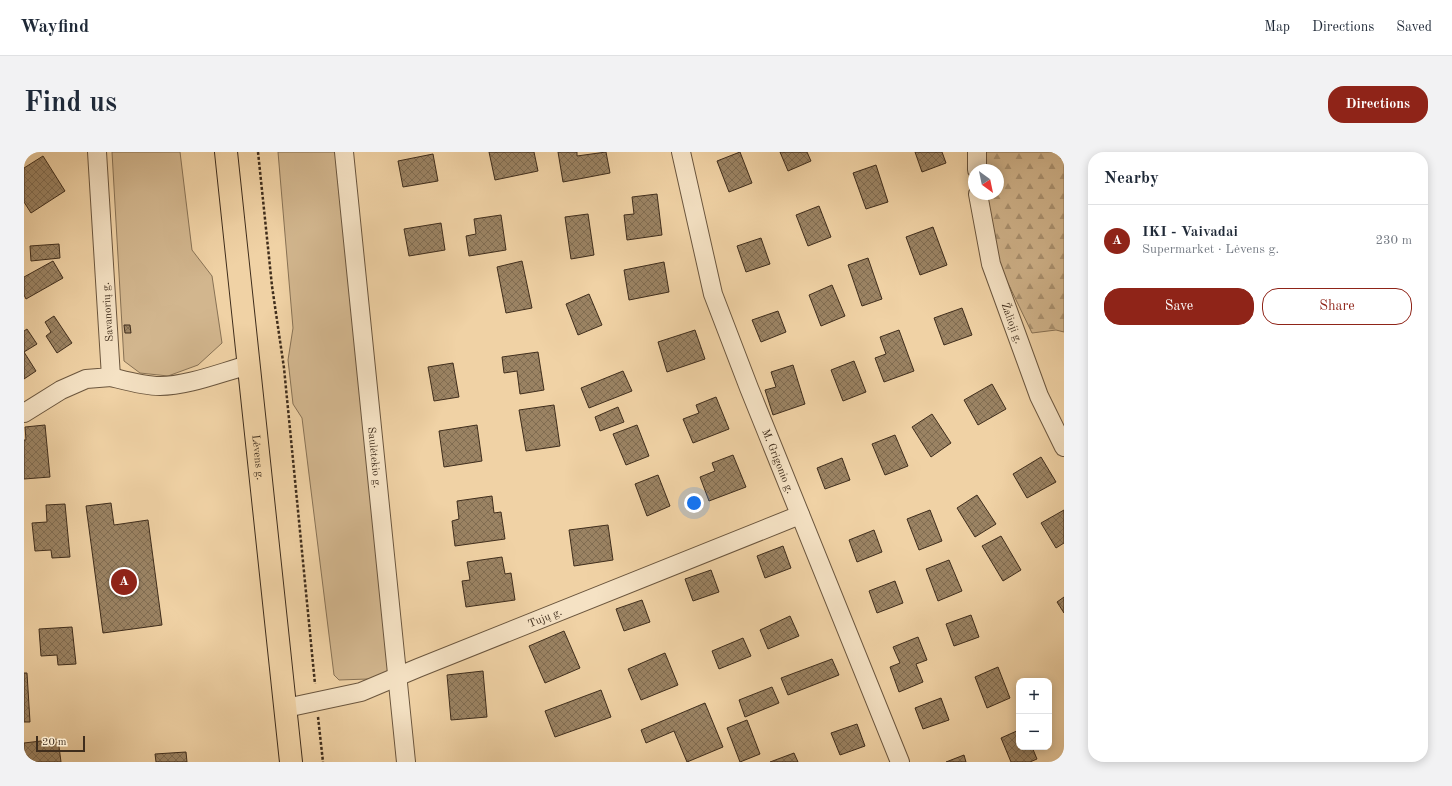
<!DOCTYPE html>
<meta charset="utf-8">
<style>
body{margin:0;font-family:"Old Standard TT",serif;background:#f2f2f3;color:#1f2937}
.controls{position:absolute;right:12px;bottom:12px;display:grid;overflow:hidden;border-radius:8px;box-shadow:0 2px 10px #0003}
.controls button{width:36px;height:36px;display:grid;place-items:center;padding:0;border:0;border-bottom:1px solid #e0e1e3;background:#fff;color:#1f2937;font:20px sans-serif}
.compass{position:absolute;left:944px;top:12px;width:36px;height:36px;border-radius:50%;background:#fff;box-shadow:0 2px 10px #0003;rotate:147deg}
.scale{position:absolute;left:12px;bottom:10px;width:49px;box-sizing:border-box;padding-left:4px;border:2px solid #3f2d1c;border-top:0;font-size:11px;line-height:14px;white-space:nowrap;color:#3f2d1c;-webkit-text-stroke:3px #f5e2c4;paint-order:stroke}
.you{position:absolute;left:670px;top:351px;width:14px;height:14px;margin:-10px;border:3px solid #fff;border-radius:50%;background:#1a73e8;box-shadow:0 0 0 6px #1a73e833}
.badge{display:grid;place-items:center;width:26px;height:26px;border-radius:50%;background:#8f2418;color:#fff;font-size:13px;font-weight:700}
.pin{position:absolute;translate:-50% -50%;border:2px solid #fff;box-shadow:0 1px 4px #0006}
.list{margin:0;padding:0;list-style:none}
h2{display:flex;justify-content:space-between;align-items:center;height:52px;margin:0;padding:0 16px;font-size:17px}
h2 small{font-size:13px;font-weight:400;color:#747a83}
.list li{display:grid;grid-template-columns:26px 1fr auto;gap:12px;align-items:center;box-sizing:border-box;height:72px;padding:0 16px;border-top:1px solid #e0e1e3}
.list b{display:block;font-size:15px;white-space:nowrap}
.list p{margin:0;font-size:13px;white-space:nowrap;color:#747a83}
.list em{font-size:13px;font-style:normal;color:#747a83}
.actions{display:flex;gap:8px;padding:12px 16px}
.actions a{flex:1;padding:9px 0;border:1px solid #8f2418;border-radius:16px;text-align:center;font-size:14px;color:#8f2418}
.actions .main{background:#8f2418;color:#fff}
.map{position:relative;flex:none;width:1040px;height:610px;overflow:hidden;border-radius:16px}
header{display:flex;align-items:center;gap:24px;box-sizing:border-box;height:56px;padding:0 20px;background:#fff;border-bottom:1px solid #e0e1e3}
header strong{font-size:19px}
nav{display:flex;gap:22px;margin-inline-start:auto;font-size:14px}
.intro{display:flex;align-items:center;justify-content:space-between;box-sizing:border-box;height:96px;padding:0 24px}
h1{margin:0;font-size:28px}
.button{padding:10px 18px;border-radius:16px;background:#8f2418;color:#fff;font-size:14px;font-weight:700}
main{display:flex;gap:24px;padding:0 24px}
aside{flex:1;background:#fff;border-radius:16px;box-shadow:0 2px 10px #0003}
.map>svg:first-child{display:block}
.grass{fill:#d2b68e;stroke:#887255}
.forest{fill:url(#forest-firs);stroke:#887255}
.building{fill:url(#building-cross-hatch);stroke:#3f2d1c}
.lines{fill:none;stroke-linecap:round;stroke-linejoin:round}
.street-casing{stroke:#6b563e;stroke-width:20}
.primary-casing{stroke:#3f2d1c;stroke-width:24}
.path{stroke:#3f2d1c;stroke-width:2.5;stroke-dasharray:3 2;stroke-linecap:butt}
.street{stroke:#f5e2c4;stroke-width:18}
.primary{stroke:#f0d2a5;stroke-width:22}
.labels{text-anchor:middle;stroke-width:3.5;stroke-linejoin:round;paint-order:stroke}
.street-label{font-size:11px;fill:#3f2d1c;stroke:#f5e2c4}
</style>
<header>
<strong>Wayfind</strong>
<nav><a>Map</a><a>Directions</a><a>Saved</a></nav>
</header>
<div class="intro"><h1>Find us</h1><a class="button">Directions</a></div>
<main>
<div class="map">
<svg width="1040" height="610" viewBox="0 0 1040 610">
<defs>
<pattern id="forest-firs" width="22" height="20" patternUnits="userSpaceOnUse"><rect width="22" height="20" fill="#d2b68e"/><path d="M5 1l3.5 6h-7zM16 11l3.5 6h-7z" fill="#ac9473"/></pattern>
<pattern id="building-cross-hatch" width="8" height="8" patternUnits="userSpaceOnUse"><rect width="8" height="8" fill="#9b8363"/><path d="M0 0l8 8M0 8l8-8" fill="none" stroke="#806c51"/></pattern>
</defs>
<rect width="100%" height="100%" fill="#f0d2a5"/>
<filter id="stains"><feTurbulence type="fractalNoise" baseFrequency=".005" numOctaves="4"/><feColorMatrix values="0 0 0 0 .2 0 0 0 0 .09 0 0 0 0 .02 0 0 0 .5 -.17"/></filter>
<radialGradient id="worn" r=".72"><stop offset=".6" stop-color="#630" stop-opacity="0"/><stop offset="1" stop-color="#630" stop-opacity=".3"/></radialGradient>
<path class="grass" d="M88 0H156L168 98 188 124 198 191 174 213 144 224 116 221 100 209Z
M254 0H320L373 526 315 528 310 523 278 266 269 252 264 208 269 176Z"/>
<path class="forest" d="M958 0H1040V180L1032 178 1008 181 980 123 967 89 960 42H974V18H958Z"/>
<path class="building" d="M465 0H510L514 19 471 28Z
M534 0H553V4L582 0 586 21 539 30Z
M716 0 728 31 705 40 693 9Z
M756 0H783L787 9 764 19Z
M891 0H918L922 11 898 20Z
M409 2 414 29 379 35 374 9Z
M19 4 41 39 7 61 0 50V16Z
M852 13 864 50 842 57 829 21Z
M633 42 638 83 603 88 600 63 610 62 608 45Z
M795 54 807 85 784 94 772 63Z
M564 62 570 103 547 107 541 65Z
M477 63 482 98 445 104 442 84 452 82 450 67Z
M417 71 421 98 385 104 380 77Z
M909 75 923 113 896 123 882 85Z
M737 86 746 112 722 120 713 94Z
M35 92 36 106 7 109 6 94Z
M844 106 858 147 838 154 824 113Z
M29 109 39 126 2 147 0 143V125Z
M498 109 508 156 482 161 473 115Z
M640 110 645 140 605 148 600 118Z
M808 133 821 164 797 174 785 143Z
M565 142 578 173 554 183 542 152Z
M938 156 948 183 920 193 910 166Z
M754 159 762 180 737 190 728 168Z
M30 164 48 191 33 201 22 184 27 180 21 170Z
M100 173H106L107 181H101Z
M3 177 13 192 0 200V179Z
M671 178 681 207 643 220 634 190Z
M875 178 890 219 860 230 851 206 862 202 856 185Z
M0 200 12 219 0 227Z
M514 200 520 238 496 242 493 219 480 221 478 205Z
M830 209 842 240 819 249 807 218Z
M429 211 435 245 410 249 404 215Z
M769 213 781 252 749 263 741 238 752 235 747 220Z
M599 219 608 239 565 256 557 236Z
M968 232 982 257 954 273 940 248Z
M692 245 705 277 669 291 659 267 675 261 672 253Z
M530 253 536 294 502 299 495 258Z
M594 255 600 270 576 279 571 265Z
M908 262 927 291 907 305 888 275Z
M21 273 26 325 0 327V288H2L1 275Z
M453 273 458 309 420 315 415 279Z
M613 273 625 304 602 313 589 282Z
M871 283 884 314 861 323 848 292Z
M709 303 722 335 685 349 676 325 691 319 688 311Z
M1017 305 1032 330 1003 346 989 322Z
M818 306 826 328 801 337 793 316Z
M634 323 646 354 623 364 611 332Z
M953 343 972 372 951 385 933 356Z
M468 344 470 361 477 360 481 387 431 394 428 369 435 367 433 349Z
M87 351 90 373 124 368 138 473 79 481 62 354Z
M41 352 46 405 28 406 27 398 11 399 8 371 23 370 22 353Z
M906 358 918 389 895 398 883 367Z
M1040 358V391L1032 396 1017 371Z
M584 373 589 408 550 414 545 378Z
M850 378 858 400 833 410 825 388Z
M977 384 997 418 979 429 958 394Z
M759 394 767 416 741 426 733 404Z
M478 405 481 422 487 421 491 448 442 455 438 429 446 428 443 410Z
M925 408 938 439 914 449 902 417Z
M687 418 695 440 669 449 661 427Z
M871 429 879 451 853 461 845 439Z
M1040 445V461L1033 450Z
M618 448 626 470 600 479 592 457Z
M947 463 955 485 930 494 922 472Z
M766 464 775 484 744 497 736 478Z
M48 475 52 512 34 513 33 503 17 504 15 477Z
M540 479 556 516 521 531 505 494Z
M894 485 903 508 892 512 899 530 875 540 866 515 876 511 869 495Z
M719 486 727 504 695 517 688 499Z
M641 501 654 533 617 548 604 517Z
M808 507 815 523 764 543 757 526Z
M974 515 986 546 963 556 951 525Z
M459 519 463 565 427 568 423 523Z
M0 521H3L6 570H0Z
M748 535 755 551 721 565 715 548Z
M577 538 587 565 531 585 521 559Z
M917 546 925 568 899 577 891 556Z
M681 551 699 595 663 610 650 579 622 591 617 578Z
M723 568 736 602 716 610 703 576Z
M833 572 841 594 816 603 807 581Z
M995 578V595H1008L1013 607 1006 610H987L977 586Z
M34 587 37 610H0V591Z
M162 600 163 610H132L131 602Z
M770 601 774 610H746Z
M940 603 942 610H922Z"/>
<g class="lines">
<g class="street-casing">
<g id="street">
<path id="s1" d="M320 0 382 610"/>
<path id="s2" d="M657 0 689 142 725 236 876 610"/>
<path d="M953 18V0"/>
<path id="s3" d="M954 42 967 112 1015 244 1040 295"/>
<path d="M87 225C103 229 120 234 136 234 164 234 198 220 225 213"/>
<path d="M0 261 37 238 62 227 87 225 73 0"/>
<path id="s4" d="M262 556 337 540 394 516 776 363"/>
</g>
</g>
<g class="primary-casing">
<g id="primary">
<path id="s5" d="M202 0 267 610"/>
</g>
</g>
<path class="path" d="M234 0 248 134 260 216 291 532
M294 565 299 610"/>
<use href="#street" class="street"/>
<use href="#primary" class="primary"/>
</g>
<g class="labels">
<g class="street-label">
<text transform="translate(83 160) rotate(-94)" y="4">Savanorių g.</text>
<text dy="4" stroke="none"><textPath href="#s3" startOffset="134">Žalioji g.</textPath></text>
<text dy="4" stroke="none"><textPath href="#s5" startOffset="307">Lėvens g.</textPath></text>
<text dy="4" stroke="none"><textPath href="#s1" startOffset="307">Saulėtekio g.</textPath></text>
<text dy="4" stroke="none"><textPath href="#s2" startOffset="325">M. Grigonio g.</textPath></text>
<text dy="4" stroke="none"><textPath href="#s4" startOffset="275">Tujų g.</textPath></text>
</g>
</g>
<rect width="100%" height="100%" filter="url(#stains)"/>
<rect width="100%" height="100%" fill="url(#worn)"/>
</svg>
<div class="controls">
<button>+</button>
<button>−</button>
</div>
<svg class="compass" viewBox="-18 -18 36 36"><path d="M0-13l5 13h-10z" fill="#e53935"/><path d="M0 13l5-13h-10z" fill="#747a83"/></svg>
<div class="scale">20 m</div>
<div class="you"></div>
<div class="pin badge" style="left:100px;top:430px">A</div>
</div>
<aside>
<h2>Nearby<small></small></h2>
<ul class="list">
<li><span class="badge">A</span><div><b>IKI - Vaivadai</b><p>Supermarket · Lėvens g.</p></div><em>230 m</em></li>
</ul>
<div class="actions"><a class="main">Save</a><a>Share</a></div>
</aside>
</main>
